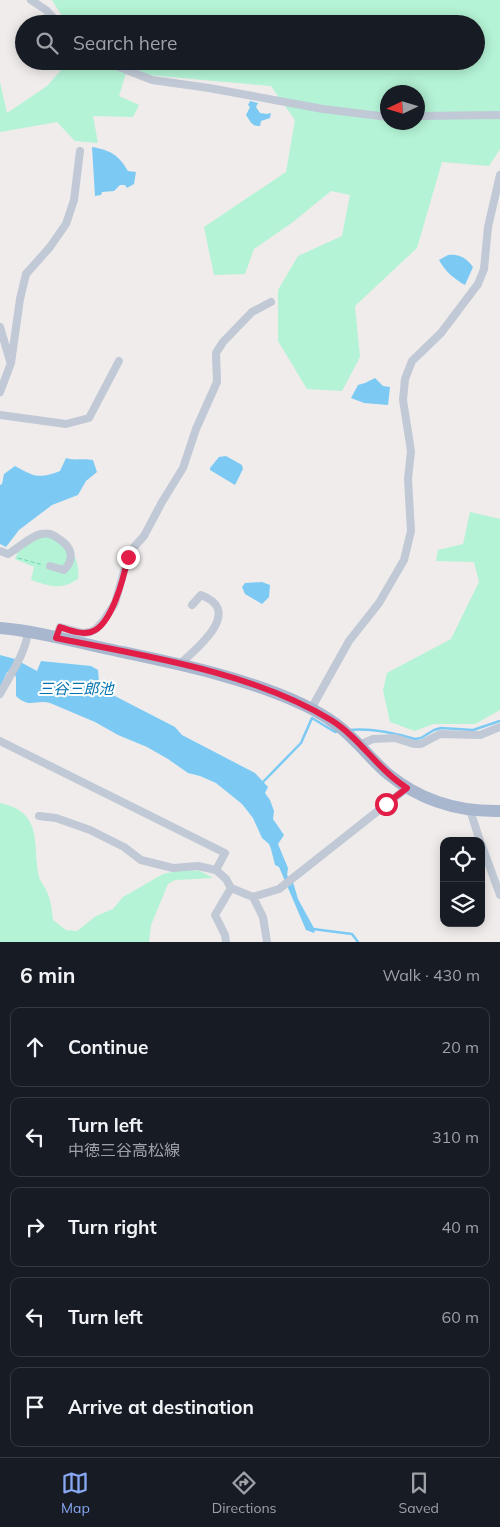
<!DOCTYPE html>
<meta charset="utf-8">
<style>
body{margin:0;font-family:Mulish,"Noto Sans JP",sans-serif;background:#20242c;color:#f1f3f6}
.controls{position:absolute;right:15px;bottom:15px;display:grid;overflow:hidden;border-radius:10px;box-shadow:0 2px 12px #0003}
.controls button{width:45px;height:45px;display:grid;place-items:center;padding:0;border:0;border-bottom:1px solid #363941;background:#171b24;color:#f1f3f6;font:25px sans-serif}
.compass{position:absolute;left:380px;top:85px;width:45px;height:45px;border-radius:50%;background:#171b24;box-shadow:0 2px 12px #0003;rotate:266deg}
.stop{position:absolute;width:15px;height:15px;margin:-11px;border:4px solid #e11d48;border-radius:50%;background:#fff}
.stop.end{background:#e11d48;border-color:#fff;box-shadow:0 1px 5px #0008}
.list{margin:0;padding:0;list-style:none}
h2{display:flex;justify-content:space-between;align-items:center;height:65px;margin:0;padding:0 20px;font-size:21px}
h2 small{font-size:16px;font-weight:400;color:#9ea1a6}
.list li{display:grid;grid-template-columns:32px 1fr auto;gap:15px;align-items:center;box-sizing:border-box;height:80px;margin:0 10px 10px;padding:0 10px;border:1px solid #363941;border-radius:10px}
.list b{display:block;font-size:19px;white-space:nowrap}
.list p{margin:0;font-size:16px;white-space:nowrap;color:#9ea1a6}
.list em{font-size:16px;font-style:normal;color:#9ea1a6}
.icon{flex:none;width:28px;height:28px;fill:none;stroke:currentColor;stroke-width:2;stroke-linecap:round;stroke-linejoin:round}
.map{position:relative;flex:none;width:500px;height:942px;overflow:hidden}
.search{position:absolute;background:#171b24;box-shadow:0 2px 12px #0003;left:15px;right:15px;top:15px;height:55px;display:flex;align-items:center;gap:12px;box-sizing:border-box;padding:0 18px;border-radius:28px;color:#9ea1a6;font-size:19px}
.sheet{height:515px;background:#171b24}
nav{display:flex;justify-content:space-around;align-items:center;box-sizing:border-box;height:70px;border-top:1px solid #363941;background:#171b24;font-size:14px;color:#9ea1a6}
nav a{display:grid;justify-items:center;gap:2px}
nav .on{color:#88a8f2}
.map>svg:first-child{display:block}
.green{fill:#b4f3d5;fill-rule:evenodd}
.water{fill:#7ccaf4}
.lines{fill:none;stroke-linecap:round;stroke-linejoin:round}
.stream{stroke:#7ccaf4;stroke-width:2.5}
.path{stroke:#69d3ae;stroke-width:1;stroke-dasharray:4 2.5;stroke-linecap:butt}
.minor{stroke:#c0c9d5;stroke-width:8}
.primary{stroke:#a8b6ce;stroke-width:12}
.route{stroke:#e11d48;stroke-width:6}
.labels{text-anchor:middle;stroke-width:4;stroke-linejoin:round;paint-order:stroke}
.water-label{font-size:15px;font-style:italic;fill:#0073b0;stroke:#fff}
</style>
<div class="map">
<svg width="500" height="942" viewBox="0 0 500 942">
<rect width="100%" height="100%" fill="#efeceb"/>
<path class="green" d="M52 0H500V149L489 166 442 162 417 248 355 306 360 357 342 391 307 389 278 341V290L298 256 342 236 350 195 331 191 293 222 254 249 245 274 214 275 204 227 286 172 295 120 271 86 126 73 119 96 139 105 133 117 93 116 98 143 75 141 57 122 0 132V82L7 113 47 86 69 61H476V24H67ZM388 92H418V122H388Z
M470 512 500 519V710L475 724H433L415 731 390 722 383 690 387 673 451 639 479 582 474 562 436 561 438 550 463 544Z
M45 533C65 545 81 552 78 579 59 591 51 586 31 580L34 567 15 559 19 549Z
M0 803C44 813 32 842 39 877 41 883 46 888 48 894 51 902 52 912 53 920L66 930 77 931 96 916 113 909 123 897 163 874 181 870 200 871 213 878 175 880 168 884 151 925 149 942H0Z"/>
<path class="water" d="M250 101 258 103 256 107 260 113 267 114 271 113 270 118 261 121 260 126C252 127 250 121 246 115L250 107 248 105Z
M92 147C110 150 119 155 128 171L136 172 134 184 127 188 125 185H120L114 191 102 192 101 195 95 196Z
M448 255C460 254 466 258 473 267L465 285C454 279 445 271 439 260Z
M375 378 383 386 390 387 388 405 364 403 351 398 358 385 365 383Z
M226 456 242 465 243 469 235 485 210 470V468L219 457Z
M66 458C76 461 83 458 93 460L97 472 86 481 78 495 52 505 19 530 6 547 0 544V485L2 484 4 474 15 466C35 477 38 479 60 471Z
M262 582 270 585 269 597 262 604 245 594 242 587 245 583Z
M0 655 15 659 37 671 41 661 91 666 98 670 99 682 111 694 175 727 182 735 255 773 268 787 265 793 270 800 274 811 273 819 284 835 278 844 288 868 287 875 293 882 298 899 315 930 314 933 306 930 279 867 275 865 271 849 269 844 262 838 253 818 242 804 216 783 200 776 188 773 168 759 147 747 118 735 95 722 50 703C35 699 30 709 16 696V677L14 674 7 672 0 688Z"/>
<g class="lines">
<path class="stream" d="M350 730C372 728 394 733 415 739L421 738 434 730 441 728 473 730 500 721
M262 783 301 743 312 718 335 732 339 731
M313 929 352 934 358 942"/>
<path class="path" d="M18 558 43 565"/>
<path class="minor" d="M31 0 46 10 59 24
M104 61 152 80 209 88 323 109 388 117
M418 116 500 115
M0 327 10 361
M0 392 11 363 20 299 26 274 50 247 66 224 74 200 80 151
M0 415 66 424 89 418 119 361
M0 551 8 554C19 548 29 537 41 534 49 532 53 535 59 539 72 547 75 559 64 570L50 566
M56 638 60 627 83 633 90 632 96 629 104 620 115 603 128 557 134 547 144 536 162 502 183 468 196 429 217 382 216 353 223 342 252 312 271 302
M180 664C197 648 244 611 201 595L192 605
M0 694C10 675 26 653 28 631
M311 709 349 641 379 603 404 560 411 531 408 479 411 451 403 400 405 379 412 361 441 333 478 284 484 269 488 227 500 175
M0 741 225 853 216 870 226 879 231 888 253 897 279 889 407 788
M359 745 373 739 395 738 414 744H421L440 734 480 735 500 727
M470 810 480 841
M39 816 56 818 90 830 124 847 141 860 173 868 198 866 216 870
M481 843 500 895
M253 897 263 917 267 942
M226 942 225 935 215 915 231 888"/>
<path class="primary" d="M0 628C36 631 72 641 108 649 174 663 242 676 304 705 314 710 324 715 333 722 354 736 369 758 388 774 421 801 458 812 500 811"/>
</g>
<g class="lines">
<path class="route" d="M128 557C124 576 112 626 91 632 81 635 69 630 60 627L56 638C146 656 252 672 331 720 360 738 378 770 407 788L386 804"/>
</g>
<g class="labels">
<g class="water-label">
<text x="76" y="694">三谷三郎池</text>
</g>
</g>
</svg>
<div class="controls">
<button><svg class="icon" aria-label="locate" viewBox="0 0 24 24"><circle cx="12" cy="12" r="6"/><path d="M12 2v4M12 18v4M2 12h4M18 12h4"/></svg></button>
<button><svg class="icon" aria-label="layers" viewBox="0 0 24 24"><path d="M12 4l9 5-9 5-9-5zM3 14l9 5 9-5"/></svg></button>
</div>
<svg class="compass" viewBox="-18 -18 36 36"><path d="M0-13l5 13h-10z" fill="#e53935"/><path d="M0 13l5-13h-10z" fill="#9ea1a6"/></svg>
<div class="stop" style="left:386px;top:804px"></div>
<div class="stop end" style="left:128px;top:557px"></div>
<div class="search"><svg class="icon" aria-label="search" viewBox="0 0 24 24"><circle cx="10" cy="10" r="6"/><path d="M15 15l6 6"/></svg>Search here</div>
</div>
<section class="sheet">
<h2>6 min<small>Walk · 430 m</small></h2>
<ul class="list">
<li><svg class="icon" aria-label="ahead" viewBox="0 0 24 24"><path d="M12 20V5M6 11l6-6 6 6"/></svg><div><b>Continue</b></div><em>20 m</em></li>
<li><svg class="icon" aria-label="left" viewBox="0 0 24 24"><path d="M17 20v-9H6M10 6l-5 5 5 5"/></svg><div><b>Turn left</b><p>中徳三谷高松線</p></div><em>310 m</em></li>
<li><svg class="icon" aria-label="right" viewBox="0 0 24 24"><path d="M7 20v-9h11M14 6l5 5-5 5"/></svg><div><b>Turn right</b></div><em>40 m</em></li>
<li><svg class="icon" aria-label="left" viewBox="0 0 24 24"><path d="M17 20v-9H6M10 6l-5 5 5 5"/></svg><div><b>Turn left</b></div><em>60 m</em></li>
<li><svg class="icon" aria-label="arrive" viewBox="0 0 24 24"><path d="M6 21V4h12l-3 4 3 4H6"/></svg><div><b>Arrive at destination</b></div></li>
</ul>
</section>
<nav>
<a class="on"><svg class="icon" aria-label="map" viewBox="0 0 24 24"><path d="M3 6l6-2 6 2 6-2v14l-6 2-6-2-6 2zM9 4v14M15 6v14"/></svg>Map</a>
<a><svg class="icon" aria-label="directions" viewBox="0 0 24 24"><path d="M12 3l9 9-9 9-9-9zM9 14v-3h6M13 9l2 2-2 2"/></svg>Directions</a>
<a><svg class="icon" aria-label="saved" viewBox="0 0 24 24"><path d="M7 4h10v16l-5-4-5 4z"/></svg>Saved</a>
</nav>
